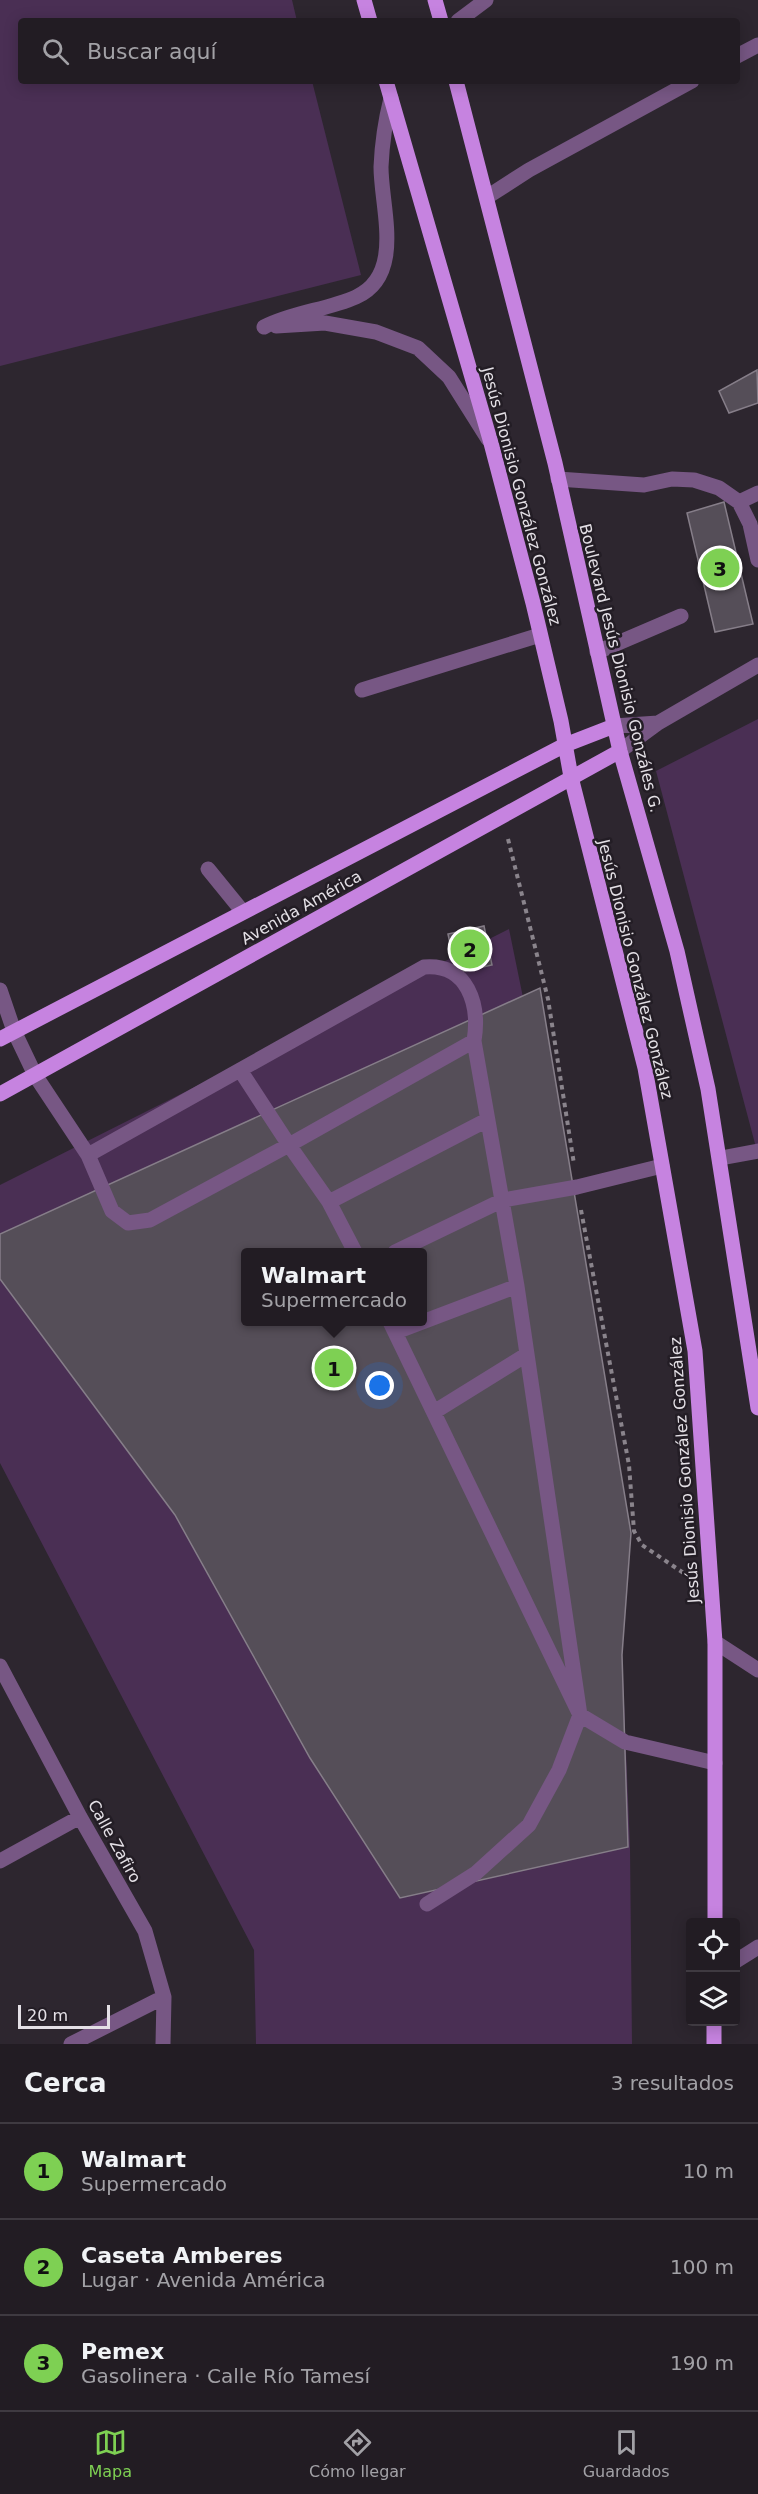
<!DOCTYPE html>
<html lang="es">
<meta charset="utf-8">
<style>
body{margin:0;font-family:"DejaVu Sans",sans-serif;background:#2a252b;color:#f1f3f6}
.controls{position:absolute;right:18px;bottom:18px;display:grid;overflow:hidden;border-radius:6px;box-shadow:0 3px 15px #0003}
.controls button{width:54px;height:54px;display:grid;place-items:center;padding:0;border:0;border-bottom:2px solid #3f3a41;background:#221c23;color:#f1f3f6;font:30px sans-serif}
.scale{position:absolute;left:18px;bottom:15px;width:92px;box-sizing:border-box;padding-left:6px;border:3px solid #e4e0e6;border-top:0;font-size:16px;line-height:21px;white-space:nowrap;color:#e4e0e6;-webkit-text-stroke:4px #231d25;paint-order:stroke}
.you{position:absolute;left:380px;top:1386px;width:21px;height:21px;margin:-15px;border:4px solid #fff;border-radius:50%;background:#1a73e8;box-shadow:0 0 0 9px #1a73e833}
.badge{display:grid;place-items:center;width:39px;height:39px;border-radius:50%;background:#7ed053;color:#111;font-size:20px;font-weight:700}
.pin{position:absolute;translate:-50% -50%;border:3px solid #fff;box-shadow:0 2px 6px #0006}
.popup{position:absolute;left:241px;top:1248px;width:186px;height:78px;box-sizing:border-box;display:grid;place-content:center;border-radius:6px;background:#221c23;filter:drop-shadow(0 2px 4px #0005);font-size:20px;white-space:nowrap;color:#a2a1a6}
.popup b{font-size:22px;color:#f1f3f6}
.popup::after{content:'';position:absolute;left:50%;top:100%;margin-left:-12px;border:12px solid transparent;border-top-color:#221c23}
.list{margin:0;padding:0;list-style:none}
h2{display:flex;justify-content:space-between;align-items:center;height:78px;margin:0;padding:0 24px;font-size:26px}
h2 small{font-size:20px;font-weight:400;color:#a2a1a6}
.list li{display:grid;grid-template-columns:39px 1fr auto;gap:18px;align-items:center;box-sizing:border-box;height:96px;padding:0 24px;border-top:2px solid #3f3a41}
.list b{display:block;font-size:22px;white-space:nowrap}
.list p{margin:0;font-size:20px;white-space:nowrap;color:#a2a1a6}
.list em{font-size:20px;font-style:normal;color:#a2a1a6}
.icon{flex:none;width:33px;height:33px;fill:none;stroke:currentColor;stroke-width:2;stroke-linecap:round;stroke-linejoin:round}
.map{position:relative;flex:none;width:758px;height:2044px;overflow:hidden}
.search{position:absolute;background:#221c23;box-shadow:0 3px 15px #0003;left:18px;right:18px;top:18px;height:66px;display:flex;align-items:center;gap:15px;box-sizing:border-box;padding:0 21px;border-radius:6px;color:#a2a1a6;font-size:22px}
.sheet{height:366px;background:#221c23}
nav{display:flex;justify-content:space-around;align-items:center;box-sizing:border-box;height:84px;border-top:2px solid #3f3a41;background:#221c23;font-size:16px;color:#a2a1a6}
nav a{display:grid;justify-items:center;gap:3px}
nav .on{color:#7ed053}
.map>svg:first-child{display:block}
.green{fill:#4a2f54;fill-rule:evenodd}
.building{fill:#554e58;stroke:#867e89;stroke-width:1.5;fill-rule:evenodd}
.lines{fill:none;stroke-linecap:round;stroke-linejoin:round}
.path{stroke:#8a848c;stroke-width:4;stroke-dasharray:4.5 4.5;stroke-linecap:butt}
.minor{stroke:#775784;stroke-width:15}
.major{stroke:#c683e0;stroke-width:15}
.labels{text-anchor:middle;stroke-width:5;stroke-linejoin:round;paint-order:stroke}
.street-label{font-size:16px;fill:#e4e0e6;stroke:#231d25}
</style>
<div class="map">
<svg width="758" height="2044" viewBox="0 0 758 2044">
<rect width="100%" height="100%" fill="#2d262f"/>
<path class="green" d="M0 0H292L297 21H21V81H312L361 275 0 366Z
M758 719V1155L656 771Z
M509 929 617 1457 622 1655 630 1847 632 2044H256L254 1950 0 1463V1185ZM246 1252H422V1322H246Z"/>
<path class="building" d="M757 370 758 403 729 413 719 391Z
M724 502 753 624 715 632 687 513Z
M484 926 492 965 456 973 448 934Z
M540 988 631 1533 622 1655 628 1847 400 1898 310 1758 175 1515 0 1279V1234ZM246 1252H422V1322H246Z"/>
<g class="lines">
<path class="path" d="M508 839 548 999 574 1164
M581 1210 629 1465 634 1531 642 1545 688 1576"/>
<path class="minor" d="M458 21 486 0
M737 56 758 45
M487 197 529 170 692 81
M276 326 325 323 376 332 418 348 449 377 488 439
M264 327C293 312 327 310 356 297 405 275 381 208 381 167 382 143 385 122 391 98
M558 479 644 485 672 479 694 480 719 488 739 502 750 524 758 560
M739 502 758 493
M597 652 681 616
M362 690 540 635
M614 726 658 723
M620 751 658 723 758 665
M208 869 243 912
M0 990 14 1031 35 1075 88 1155 424 967C468 963 480 1005 474 1041L517 1286 580 1715 625 1742 715 1763
M240 1070 289 1145 474 1041
M88 1155 112 1211 128 1223 150 1220 289 1145 329 1202 355 1252
M721 1158 758 1151
M329 1202 487 1120
M395 1252 503 1200 577 1187 662 1166
M390 1322 580 1715 559 1770 529 1825 476 1873 427 1904
M396 1332 517 1286
M434 1412 526 1355
M715 1642 758 1670
M0 1666 80 1817 145 1931 164 1997 163 2044
M0 1861 80 1817
M736 1961 758 1947
M71 2044 164 1997"/>
<path class="major" d="M364 0 370 21
M435 0 441 21
M386 81 491 443 533 603 561 721 571 777 645 1068 695 1351 715 1642V1922
M456 81 555 463 620 751 677 951 708 1089 758 1408
M0 1039 565 745 614 726
M0 1094 620 751
M714 2044V2022"/>
</g>
<g class="labels">
<g class="street-label">
<text transform="translate(522 496) rotate(75)" y="6">Jesús Dionisio González González</text>
<text transform="translate(621 668) rotate(76)" y="6">Boulevard Jesús Dionisio Gonzáles G.</text>
<text transform="translate(301 907) rotate(-29)" y="6">Avenida América</text>
<text transform="translate(636 969) rotate(76)" y="6">Jesús Dionisio González González</text>
<text transform="translate(684 1470) rotate(-94)" y="6">Jesús Dionisio González González</text>
<text transform="translate(115 1841) rotate(61)" y="6">Calle Zafiro</text>
</g>
</g>
</svg>
<div class="controls">
<button><svg class="icon" aria-label="locate" viewBox="0 0 24 24"><circle cx="12" cy="12" r="6"/><path d="M12 2v4M12 18v4M2 12h4M18 12h4"/></svg></button>
<button><svg class="icon" aria-label="layers" viewBox="0 0 24 24"><path d="M12 4l9 5-9 5-9-5zM3 14l9 5 9-5"/></svg></button>
</div>
<div class="scale">20 m</div>
<div class="you"></div>
<div class="pin badge" style="left:334px;top:1368px">1</div>
<div class="popup"><b>Walmart</b>Supermercado</div>
<div class="pin badge" style="left:470px;top:949px">2</div>
<div class="pin badge" style="left:720px;top:568px">3</div>
<div class="search"><svg class="icon" aria-label="search" viewBox="0 0 24 24"><circle cx="10" cy="10" r="6"/><path d="M15 15l6 6"/></svg>Buscar aquí</div>
</div>
<section class="sheet">
<h2>Cerca<small>3 resultados</small></h2>
<ul class="list">
<li><span class="badge">1</span><div><b>Walmart</b><p>Supermercado</p></div><em>10 m</em></li>
<li><span class="badge">2</span><div><b>Caseta Amberes</b><p>Lugar · Avenida América</p></div><em>100 m</em></li>
<li><span class="badge">3</span><div><b>Pemex</b><p>Gasolinera · Calle Río Tamesí</p></div><em>190 m</em></li>
</ul>
</section>
<nav>
<a class="on"><svg class="icon" aria-label="map" viewBox="0 0 24 24"><path d="M3 6l6-2 6 2 6-2v14l-6 2-6-2-6 2zM9 4v14M15 6v14"/></svg>Mapa</a>
<a><svg class="icon" aria-label="directions" viewBox="0 0 24 24"><path d="M12 3l9 9-9 9-9-9zM9 14v-3h6M13 9l2 2-2 2"/></svg>Cómo llegar</a>
<a><svg class="icon" aria-label="saved" viewBox="0 0 24 24"><path d="M7 4h10v16l-5-4-5 4z"/></svg>Guardados</a>
</nav>
